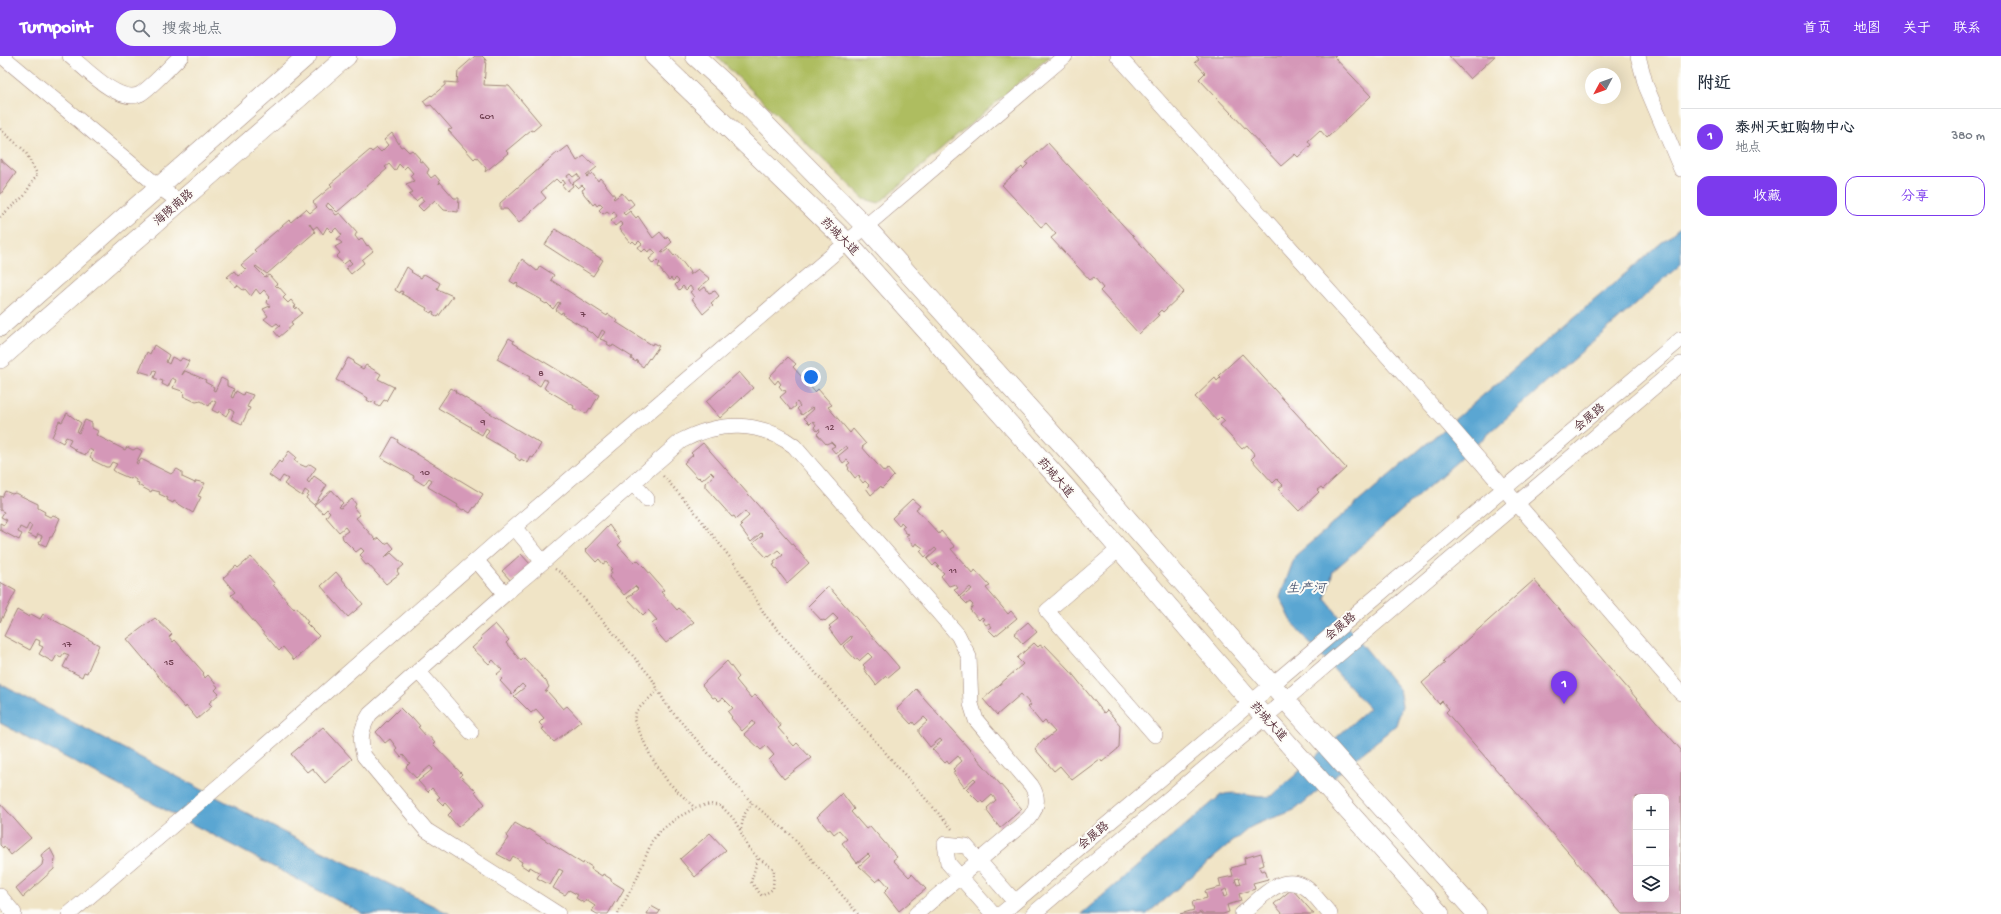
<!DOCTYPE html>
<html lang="zh">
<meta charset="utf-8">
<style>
body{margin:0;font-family:"Gochi Hand","LXGW WenKai TC",sans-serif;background:#f6f6f7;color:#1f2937}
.controls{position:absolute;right:12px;bottom:12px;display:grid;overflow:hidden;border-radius:8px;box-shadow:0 4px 16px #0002}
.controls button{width:36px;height:36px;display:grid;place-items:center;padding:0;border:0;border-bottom:1px solid #e0e1e3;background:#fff;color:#1f2937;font:20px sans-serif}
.compass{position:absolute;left:1585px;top:12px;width:36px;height:36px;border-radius:50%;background:#fff;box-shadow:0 4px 16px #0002;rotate:229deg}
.you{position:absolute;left:811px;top:321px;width:14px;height:14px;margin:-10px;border:3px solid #fff;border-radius:50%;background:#1a73e8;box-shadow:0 0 0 6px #1a73e833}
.badge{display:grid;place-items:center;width:26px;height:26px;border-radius:50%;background:#7c3aed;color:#fff;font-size:13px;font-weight:700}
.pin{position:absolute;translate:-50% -33px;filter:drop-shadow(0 1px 2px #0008)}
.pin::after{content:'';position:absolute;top:21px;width:14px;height:12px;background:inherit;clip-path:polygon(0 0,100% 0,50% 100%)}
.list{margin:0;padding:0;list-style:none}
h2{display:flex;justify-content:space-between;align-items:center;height:52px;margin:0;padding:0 16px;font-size:17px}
h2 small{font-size:13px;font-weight:400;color:#747a83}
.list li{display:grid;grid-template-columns:26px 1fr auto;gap:12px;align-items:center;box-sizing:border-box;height:56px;padding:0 16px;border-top:1px solid #e0e1e3}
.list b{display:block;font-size:15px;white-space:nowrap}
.list p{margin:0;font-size:13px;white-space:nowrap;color:#747a83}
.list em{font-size:13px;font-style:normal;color:#747a83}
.actions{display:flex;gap:8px;padding:12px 16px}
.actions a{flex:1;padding:9px 0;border:1px solid #7c3aed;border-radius:12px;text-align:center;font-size:14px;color:#7c3aed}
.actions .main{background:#7c3aed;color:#fff}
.icon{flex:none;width:22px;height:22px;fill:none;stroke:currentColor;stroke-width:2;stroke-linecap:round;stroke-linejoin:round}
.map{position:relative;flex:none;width:1681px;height:858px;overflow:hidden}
header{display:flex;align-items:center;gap:24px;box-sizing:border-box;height:56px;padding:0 20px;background:#7c3aed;color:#fff}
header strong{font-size:19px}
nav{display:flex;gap:22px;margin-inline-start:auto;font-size:14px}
.search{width:280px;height:36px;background:#f6f6f7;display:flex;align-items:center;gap:10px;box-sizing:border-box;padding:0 14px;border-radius:22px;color:#747a83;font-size:15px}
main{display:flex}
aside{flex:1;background:#fff}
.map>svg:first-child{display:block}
.green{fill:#aebd60;stroke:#7c6e46}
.water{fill:#5aa6d2;stroke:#52627e}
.building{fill:#d598b8;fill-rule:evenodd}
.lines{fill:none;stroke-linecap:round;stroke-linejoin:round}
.minor-casing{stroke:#9d8278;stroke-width:16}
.major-casing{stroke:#9d8278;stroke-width:20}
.path{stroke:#9d8278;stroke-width:2.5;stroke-dasharray:1 3;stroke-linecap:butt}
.minor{stroke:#fff;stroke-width:15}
.major{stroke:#fff;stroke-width:19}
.labels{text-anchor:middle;stroke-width:4;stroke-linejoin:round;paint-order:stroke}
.number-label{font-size:10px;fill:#6d3d4e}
.street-label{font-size:12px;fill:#4a1f2b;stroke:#fdfcf7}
.water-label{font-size:13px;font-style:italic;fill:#515c76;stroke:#fdfcf7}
</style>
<header>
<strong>Turnpoint</strong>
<div class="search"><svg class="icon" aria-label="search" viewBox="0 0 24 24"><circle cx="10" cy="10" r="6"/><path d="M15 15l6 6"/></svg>搜索地点</div>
<nav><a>首页</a><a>地图</a><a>关于</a><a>联系</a></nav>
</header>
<main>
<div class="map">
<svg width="1681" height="858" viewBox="0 0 1681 858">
<rect width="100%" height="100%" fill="#fdfcf7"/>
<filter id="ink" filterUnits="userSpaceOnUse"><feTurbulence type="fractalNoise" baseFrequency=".025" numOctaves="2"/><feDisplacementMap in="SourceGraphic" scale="8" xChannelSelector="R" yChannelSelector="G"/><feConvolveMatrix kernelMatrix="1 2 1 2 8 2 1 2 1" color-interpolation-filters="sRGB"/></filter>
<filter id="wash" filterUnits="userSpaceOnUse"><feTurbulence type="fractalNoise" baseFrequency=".012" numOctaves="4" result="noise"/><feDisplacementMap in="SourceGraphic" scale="16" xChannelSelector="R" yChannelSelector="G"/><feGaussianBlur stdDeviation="0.9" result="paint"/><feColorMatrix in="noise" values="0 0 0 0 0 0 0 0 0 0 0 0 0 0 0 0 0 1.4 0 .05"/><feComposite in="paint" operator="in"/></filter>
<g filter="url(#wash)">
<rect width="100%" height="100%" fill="#f0e4c6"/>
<path class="green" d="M716 0H1050L879 147 864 143Z"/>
<path class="water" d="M1681 170V208L1333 515 1325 543 1399 633 1402 650 1396 669 1296 753C1280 761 1265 763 1249 772L1147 858H1081L1221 739C1238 733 1254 744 1272 740L1369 652 1294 570 1280 541 1295 500Z
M0 628 285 777 450 858H363L0 667Z"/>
<g id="blocks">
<path class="building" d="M475 0H482L486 4 484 29 509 30 541 68 533 75 531 74 506 95 508 97 485 116 486 112 476 101 474 103 448 74 452 73 431 49 427 50 423 45 431 39 432 40 445 29V26L457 27 458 15Z
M1196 0H1336L1334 1 1371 40 1327 82 1320 74 1308 85 1311 89 1298 101 1295 98 1281 110 1199 23 1205 17 1195 6 1199 3Z
M1449 0H1495L1470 23Z
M392 77 401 91 403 90 409 96 412 94 420 103 419 104 420 106 422 105 429 113 427 117 431 122 435 119 440 125 439 128 440 126 454 142H459L458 156 444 154 435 144 423 155 418 150 424 145 421 141 416 145 409 139 413 136 406 128 414 125 410 120 413 117 407 110 404 113 399 108 395 115 389 108 385 111 387 113 337 156 328 147 326 150 330 154 331 153 336 159 340 157 357 176 355 180 359 185 362 182 367 190 368 189 373 195 362 204 364 207 351 218 346 212 352 207 349 204 344 208 336 201 340 197 335 191 342 187 337 183 342 179 336 172 332 176 327 171 323 178 317 170 313 173 309 167 315 176 267 218 256 210 255 211 265 221 269 219 277 228 275 229 277 231 278 230 286 239 283 242 288 247 291 244 296 250 294 251 296 253 297 251 302 257 291 266 293 269 279 281 274 275 280 270 277 267 273 270 264 263 268 260 263 253 270 250 266 245 270 241 264 234 260 238 256 233 251 240 245 233 243 234 237 229 236 231 227 221 234 215 238 220 246 214 241 209 256 196 254 194 289 164 291 166 306 153 310 157 317 151 313 146 332 130 330 128 370 94 372 96 377 92 381 96 388 89 384 84Z
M1048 87 1184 236 1163 256 1161 254 1157 258 1159 259 1139 278 1100 235 1103 232 1094 221 1090 224 1051 182 1056 178 1046 167 1041 171 1002 129 1022 111 1023 113 1028 108 1026 107Z
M568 90 577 105 584 100 597 111 586 120 587 121 592 117 598 125 600 122 615 140 613 142 614 143 622 137 628 144 630 143 634 148 623 157 625 159 630 155 636 162 638 160 653 182 660 176 666 183 667 181 672 186 661 196 663 197 668 193 674 200 676 198 684 208 690 216 689 217 690 219 698 213 710 223 698 233 700 235 705 231 709 237 715 235 719 240 711 247 713 249 703 258 692 243 694 241 690 236 693 234 690 230 686 234 683 230 679 234 675 229 679 225 676 222 673 225 671 222 669 224 659 212 658 210 660 207 657 204 653 208 649 203 656 197 652 193 648 196 645 193 642 196 638 191 642 188 639 185 636 188 633 185 631 187 621 175 620 172 623 169 620 166 615 170 611 165 617 160 614 155 611 158 607 155 603 158 599 154 603 150 600 147 597 150 595 147 593 149 584 138 582 134 585 132 582 129 578 132 573 127 580 122 577 118 573 121 570 118 567 120 573 130 567 135 562 129 565 127 563 124 560 127 556 123 541 136 546 142 519 167 507 153H500V147L558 96 559 97Z
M0 103 16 117 0 139Z
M555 173 603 204 593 220 545 189Z
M522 203 537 215 540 210 554 219 551 224 607 260 608 258 618 265 616 266 652 289 653 287 659 290 650 303 649 302 643 311 638 307 637 304 636 306 631 303 632 301 613 289 612 291 607 288 608 286 600 283 605 276 602 274 598 282 592 276 591 277 586 274 587 273 563 259 564 257 562 256 561 258 556 254 560 247 558 246 553 253 547 247 546 248 541 245 542 244 517 230 518 228 516 226 515 228 510 225Z
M407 211 412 215 411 216 421 222 424 218 440 227 437 233 453 240 438 261 433 258 434 256 432 255 431 257 426 254 427 252 402 238 403 236 401 235 400 237 395 234Z
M509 282 514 285 513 287 599 339 591 353 590 352 586 358 580 354 579 355 573 352 574 350 544 332 548 325 544 323 540 330 529 323 530 321 497 303Z
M154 289 169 299 166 306 169 308 172 301 180 305 182 302 189 305 182 319 185 315 206 324 205 326 214 331 213 334 215 335 221 322 227 325V330L234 333 231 341 233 342 236 335 243 339 244 336 253 339 247 351 250 352 242 368 231 363 234 356 230 353 226 360 219 355 218 357 212 354 216 346 212 344 209 350 201 345 196 346 183 340 184 337 182 335 173 332 176 324 172 322 168 331 162 328 163 325 154 322 157 315 154 314 152 319 139 315 147 296 150 298Z
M1242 298 1346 412 1323 433 1321 431 1317 434 1319 436 1299 455 1278 433 1283 429 1277 423 1273 427 1251 403 1255 399 1247 389 1242 393 1220 369 1225 365 1221 361 1217 365 1195 341 1215 322 1217 325 1221 321 1219 319Z
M788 301 796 308 793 311 815 336 818 333 832 349 828 351 850 377 853 373 866 388 862 391 884 416 888 413 894 420 882 432 881 430 871 439 866 432 869 429 865 425 863 427 859 422 860 421 859 419 855 422 848 413 849 412 847 409 850 407 847 404 843 407 838 400 848 392 846 390 836 398 831 392 835 390 831 386 826 388 817 378 820 375 819 373 817 375 814 371 816 369 813 365 810 368 804 362 814 353 812 351 802 359 797 353 800 350 797 346 795 348 796 350 791 354 780 341 786 336 785 334 783 335 779 330 781 328 778 324 775 328 769 321Z
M348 302 354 305 353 307 363 313 366 309 381 318 378 323 394 331 386 345 384 344 379 351 375 348 376 346 373 345 372 347 367 344 368 342 343 328 344 326 342 327 336 324Z
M739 316 753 332 720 362 706 346Z
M451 332 456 335 455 336 541 388 533 402 531 401 528 407 521 403 520 405 515 401 516 399 485 381 489 374 486 372 482 379 470 372 471 371 438 352Z
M67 357 81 367 77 376 79 377 85 364 92 367V372L98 375 96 379 125 394 127 391 133 394 137 392 142 395 136 407 138 408 141 403 171 418 177 413 182 416V421L195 427 196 425 205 427 198 440 201 441 193 457 174 445 173 447 167 444 168 442 159 438 160 436 152 434 151 436 138 429 139 427 136 426V424L132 421 131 423 117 417 113 414 117 408 112 406 109 411H106L92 404 93 403 90 401 93 395 89 393 86 399 75 395 76 394 68 389 71 383 66 381 63 387 52 381 59 365 62 366Z
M393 381 398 384 397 386 483 438 475 451H474L470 457 464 453 463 454 457 451 458 449 428 431 432 424 429 422 424 429 413 422 414 420 381 402Z
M703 387 809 507 787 527 773 509 775 508 774 506 783 499 778 494 769 501 768 500 766 501 753 487 763 479 761 477 751 486 740 471 742 469 740 468 749 460 745 455 736 463 734 460 732 461 705 431V427L714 419 711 416 702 424 699 421 698 422 684 407 693 399 691 397Z
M289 395 296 401 294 404 299 408 306 411 310 408 316 412 307 425 309 427 314 420 327 429 314 449 306 442 309 437 305 434 302 440 284 428 288 423 283 420 279 426 269 419 279 405 281 407Z
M332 434 343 447 339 451 341 452 352 443 356 448 354 452 360 459 356 462 376 484 379 482 385 488 389 486 394 492 384 502 391 497 404 509 397 515 399 518 386 528 368 508 366 509 361 503 363 502 360 499 364 495 361 492 356 496 343 483 342 479 348 475 345 471 339 476 326 461 330 456 327 453 323 457 314 449Z
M5 435 12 438 15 437 38 448V452L45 456 44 458 50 461 53 459 60 462 52 481H50L46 490 39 487 42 480 38 478 36 482 28 478 32 470 29 468 26 474 20 471 18 476 22 478 19 484 0 474V467L4 469 7 464 1 461 4 456 0 454V440L2 441Z
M912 443 920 450 916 453 939 478 941 475 955 491 951 493 973 518 975 514 990 530 986 532 1008 558 1011 555 1017 562 995 580 988 573 992 571 989 567 986 569 982 564 984 563 982 561 979 564 970 554 973 549 970 546 967 548 961 542 972 533 970 531 960 540 954 534 958 532 955 528 949 530 941 520 944 517 937 511 939 510 936 507 933 510 927 503 937 494 935 492 925 501 920 495 923 492 916 487 914 490 906 480 909 478 906 477 902 472 905 470 901 466 899 470 892 462Z
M609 469 621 486 618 489 634 507 637 504 644 511 664 534 661 536 677 554 679 552 694 566 666 587 655 574 656 573 652 568 657 564 648 554 643 559 627 542 638 533 635 530 624 539 609 521 612 517 610 514 612 513 606 506 603 508 599 503 596 506 585 494Z
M521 498 531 509 512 526 502 515Z
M251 501 275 528 273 529 294 553 296 551 308 566 306 567 319 580 294 604 283 591 279 595 231 539 235 536 223 522 236 510 238 512Z
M336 516 363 548 348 561 321 530Z
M1534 524 1681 694V858H1622L1446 656 1449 653 1442 645 1439 648 1422 627 1445 607 1443 605ZM1636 741H1666V843H1636Z
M0 526 16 535 0 566Z
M827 531H829L898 610 899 612 887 622 886 620 876 629 864 613 865 611 863 609 872 601 868 597 859 605 857 602 856 604 843 590 852 582 851 580 841 589 829 573 831 572 829 570 838 563 833 558 825 565 824 564 822 565 808 550Z
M17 554 29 561 31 558 40 563 43 558 99 589 87 617 84 616 82 621 63 611 69 599 64 597 61 601 57 599 53 606 39 598 43 591 39 589 40 585 36 583 30 594 4 580Z
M155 562 172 578 169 581 173 586 175 584 204 617 203 618 205 622 208 619 218 631 215 634 219 638 209 647 212 650 197 663 186 650 185 652 127 583Z
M1028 566 1037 576 1023 588 1014 578Z
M495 568 509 584 506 587 521 605 524 602 546 625 549 631 545 636 547 635 563 653 567 650 581 665 554 686 542 673 544 672 539 667 544 662 536 653 531 657 514 640 525 631 522 628 512 638 500 625 502 623 497 618 502 614 493 604 489 608 472 592 482 583 480 581Z
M1034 587 1038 591 1040 589 1043 591 1045 589 1070 615 1104 657 1107 654 1120 669 1119 692 1102 706 1100 703 1072 724 1060 710 1054 715 1035 693 1044 682 1045 684 1055 676 1045 665 1042 668 1028 651 1031 649 1021 638 997 659 983 643 1023 608 1017 602Z
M727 605 739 621 736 624 751 642 755 639 762 646 781 670 778 672 794 690 797 687 811 702 784 723 769 704 774 699 766 690 761 694 744 678 755 668 753 665 742 675 731 662 732 661 728 656 733 652 723 642 719 645 715 641 713 642 702 629Z
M916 633 1022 753 1000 772 987 755 988 753 987 752 996 744 992 739 983 747 981 745 979 746 966 733 976 724 974 722 964 731 953 716 955 715 953 713 962 705 958 700 949 708 947 705 945 707 932 693 942 685 940 683 930 691 919 677V673L928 665 924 661 915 669 913 666 911 668 897 653Z
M400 652 411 663 413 662 420 670 418 671 426 680 428 679 435 687 433 688 462 718 460 720 476 735 475 736 485 748 458 771 448 759 452 755 445 747 443 749 437 743 440 741 432 732 428 736 418 725 433 713 430 710 416 722 406 711 410 707 403 699 401 701 395 694 397 692 390 683 385 687 376 676Z
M323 671 352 703 325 727 312 712 307 716 291 698Z
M842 737 854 753 851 756 866 773 870 770 897 801 893 804 909 821 912 818 926 833 899 855 884 836 889 831 881 822 876 826 859 810 870 800 868 798 857 807 842 787 847 783 839 774 834 778 830 773 828 774 817 761Z
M0 747 31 782 11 799 4 790 3 792 0 789Z
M515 767 527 774 528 773 583 808 584 806 592 811 591 813 602 820 603 818 611 823V825L624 833 616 847 615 846 608 858H597L592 855 595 850 586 844 584 847 576 842 578 839 569 834 565 839 553 832 563 815 559 813 550 829 537 822 540 817 530 811 529 814 521 809 522 806 513 800 510 805 497 798 508 782 506 780Z
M710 777 726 794 695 821 680 803Z
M50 792 55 802 54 813 23 841 16 832 42 809 43 804 41 799Z
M1261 797 1264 809 1259 811 1261 815 1265 814 1268 823 1253 827 1255 833 1239 838 1241 845 1227 849 1229 856 1223 858H1201V856L1197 858H1180L1194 854 1192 846 1207 842 1205 835 1221 831 1219 823 1233 820 1231 812 1245 808 1244 802ZM1239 822 1241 828 1237 829 1235 823ZM1226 833 1228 839 1224 841 1222 835Z
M1292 833 1314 858H1283L1274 848Z
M651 850 660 855 658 858H647Z"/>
</g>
</g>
<g filter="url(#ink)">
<use href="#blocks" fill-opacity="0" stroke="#9d8278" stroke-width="1"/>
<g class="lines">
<g class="minor-casing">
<path id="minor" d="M2 0 159 131 180 146
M70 0C85 12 120 49 140 38 152 31 170 10 181 0
M1118 0 1443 362 1681 637
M1638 0 1646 30 1681 113
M633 427 647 443
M1119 493 1047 555 1155 679
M476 504 505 538 543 506 514 471
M543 506 681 385C719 365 759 364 794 390L958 579 969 601 971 648 976 664 1031 729C1039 741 1038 752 1028 763L916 858
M505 538 370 658C361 672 359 684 364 700L426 774 558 858
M418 615 471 676
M0 840 14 857 13 858
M69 858 227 723 514 471 1065 0
M993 858 948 807 945 788 966 790 1015 846
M1001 858 1681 283
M1033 858 1681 308
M1242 858C1259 844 1280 816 1305 831 1314 837 1322 849 1330 858"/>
</g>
<g class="major-casing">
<path id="major" d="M654 0 848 187 1065 430 1251 646 1440 858
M695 0 730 32 866 171 1084 413 1271 628 1477 858
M0 271 307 0
M0 303 347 0"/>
</g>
<path class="path" d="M0 73 25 95 37 118 24 140 0 161
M663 420 691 451 735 508 765 559 953 774
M555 513 563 518 651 621 667 650 752 747 790 778 858 858
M658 634 636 655 634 664 651 701 668 726 695 752
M741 773 744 759 752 747
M618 858 637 822 652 785 660 775 677 762 695 752 710 748 721 750 733 762 740 774 747 790 758 802 774 813 773 833 762 840 751 826 758 802"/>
<use href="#minor" class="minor"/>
<use href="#major" class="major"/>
</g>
</g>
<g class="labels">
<g class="number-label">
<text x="487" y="63">601</text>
<text x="583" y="261">7</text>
<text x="541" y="320">8</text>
<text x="483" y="369">9</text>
<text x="830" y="374">12</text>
<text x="425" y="419">10</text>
<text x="953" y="517">11</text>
<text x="67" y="591">17</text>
<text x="169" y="609">15</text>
</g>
<g class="street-label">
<text transform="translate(173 151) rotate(-41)" y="4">海陵南路</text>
<text transform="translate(840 180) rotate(45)" y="4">药城大道</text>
<text transform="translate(1589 361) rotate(-40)" y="4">会展路</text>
<text transform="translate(1056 421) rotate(49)" y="4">药城大道</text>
<text transform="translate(1340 570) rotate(-40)" y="4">会展路</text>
<text transform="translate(1269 665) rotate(48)" y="4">药城大道</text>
<text transform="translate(1093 779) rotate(-40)" y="4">会展路</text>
</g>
<g class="water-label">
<text x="1306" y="536">生产河</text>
</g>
</g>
</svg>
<div class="controls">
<button>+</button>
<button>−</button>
<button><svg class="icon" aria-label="layers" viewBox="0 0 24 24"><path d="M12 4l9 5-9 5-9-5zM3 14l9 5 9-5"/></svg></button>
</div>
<svg class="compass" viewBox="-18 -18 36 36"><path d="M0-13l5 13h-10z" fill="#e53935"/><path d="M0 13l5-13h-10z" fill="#747a83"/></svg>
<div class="you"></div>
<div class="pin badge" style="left:1564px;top:648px">1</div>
</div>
<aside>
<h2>附近<small></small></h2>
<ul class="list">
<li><span class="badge">1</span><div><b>泰州天虹购物中心</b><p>地点</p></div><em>380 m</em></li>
</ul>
<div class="actions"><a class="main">收藏</a><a>分享</a></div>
</aside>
</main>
